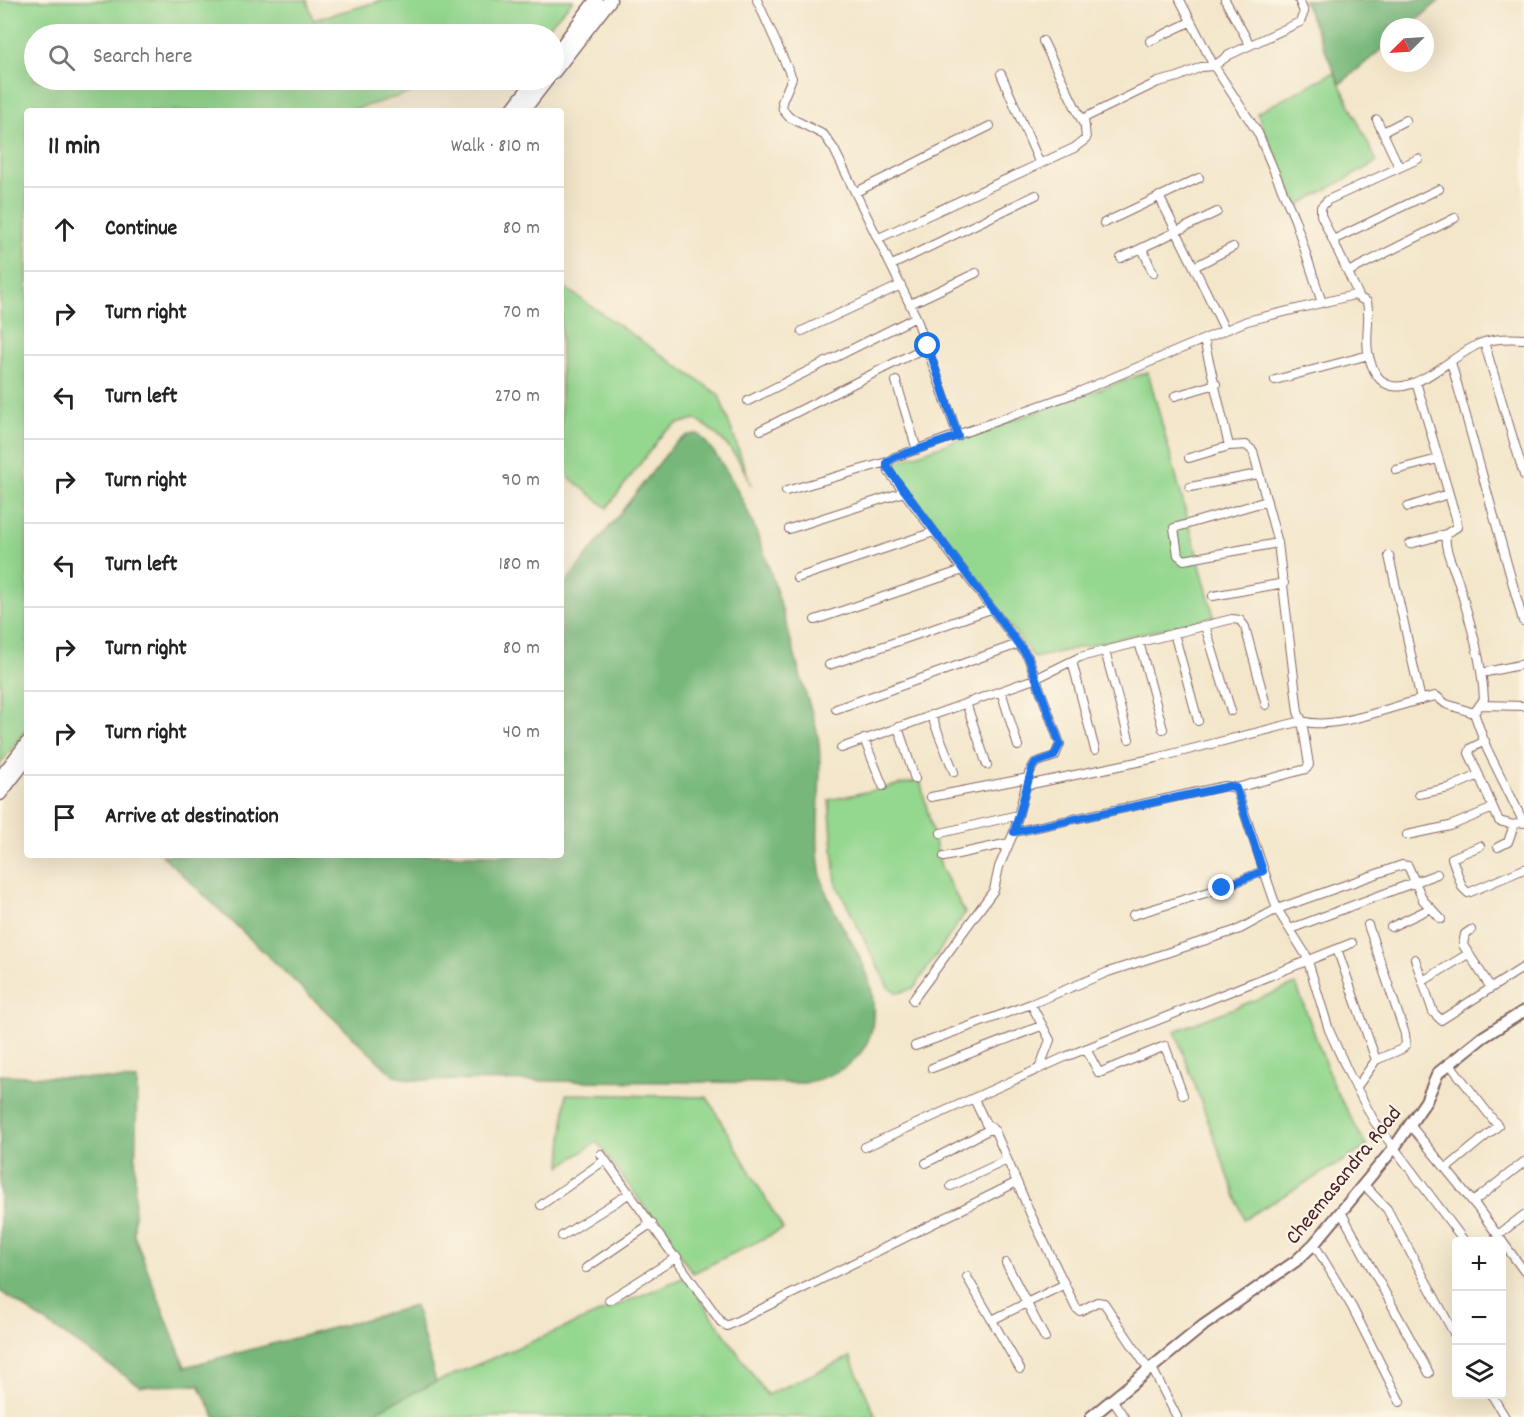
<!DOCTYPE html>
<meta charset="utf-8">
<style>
body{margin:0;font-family:Dekko,sans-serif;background:#f6f6f6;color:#222}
.controls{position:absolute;right:18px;bottom:18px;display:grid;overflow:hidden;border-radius:6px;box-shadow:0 6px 24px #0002}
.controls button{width:54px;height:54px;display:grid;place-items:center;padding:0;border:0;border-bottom:2px solid #e0e0e0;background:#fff;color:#222;font:30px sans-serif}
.compass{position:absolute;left:1380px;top:18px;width:54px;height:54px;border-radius:50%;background:#fff;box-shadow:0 6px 24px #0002;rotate:246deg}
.stop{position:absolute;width:18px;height:18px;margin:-14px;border:4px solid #1a73e8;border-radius:50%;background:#fff}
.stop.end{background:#1a73e8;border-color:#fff;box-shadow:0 2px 6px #0008}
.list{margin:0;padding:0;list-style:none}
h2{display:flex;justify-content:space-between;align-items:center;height:78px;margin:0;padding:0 24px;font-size:26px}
h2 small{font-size:20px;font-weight:400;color:#767676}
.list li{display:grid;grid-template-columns:39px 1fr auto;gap:18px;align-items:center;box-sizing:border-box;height:84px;padding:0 24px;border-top:2px solid #e0e0e0}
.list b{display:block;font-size:22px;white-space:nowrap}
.list em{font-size:20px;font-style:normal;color:#767676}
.icon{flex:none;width:33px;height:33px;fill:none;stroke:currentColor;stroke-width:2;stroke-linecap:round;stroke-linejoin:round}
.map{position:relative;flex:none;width:1524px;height:1417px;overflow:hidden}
.search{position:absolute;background:#fff;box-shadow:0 6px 24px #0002;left:24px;top:24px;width:540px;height:66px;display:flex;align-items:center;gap:15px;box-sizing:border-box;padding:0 21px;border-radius:33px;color:#767676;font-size:22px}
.panel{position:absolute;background:#fff;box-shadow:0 6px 24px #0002;left:24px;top:108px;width:540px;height:750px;border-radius:6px}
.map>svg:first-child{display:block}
.green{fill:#94d78f;stroke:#6f7b5d;stroke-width:1.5}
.forest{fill:#77b87a;stroke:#606c52;stroke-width:1.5}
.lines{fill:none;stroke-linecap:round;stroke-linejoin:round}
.street-casing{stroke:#856563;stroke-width:10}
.secondary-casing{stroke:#856563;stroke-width:14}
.primary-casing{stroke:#856563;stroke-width:15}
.street{stroke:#fff;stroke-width:8}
.secondary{stroke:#fff;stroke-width:10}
.primary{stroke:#fff;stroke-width:12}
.route{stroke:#1a73e8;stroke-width:8}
.labels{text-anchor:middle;stroke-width:4.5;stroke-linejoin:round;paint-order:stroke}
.street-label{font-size:22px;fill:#4a1f2b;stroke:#fcf5e5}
</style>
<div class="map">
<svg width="1524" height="1417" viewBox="0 0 1524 1417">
<rect width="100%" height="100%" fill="#fcf5e5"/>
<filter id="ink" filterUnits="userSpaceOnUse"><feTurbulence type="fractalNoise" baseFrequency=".0167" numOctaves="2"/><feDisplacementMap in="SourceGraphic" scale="12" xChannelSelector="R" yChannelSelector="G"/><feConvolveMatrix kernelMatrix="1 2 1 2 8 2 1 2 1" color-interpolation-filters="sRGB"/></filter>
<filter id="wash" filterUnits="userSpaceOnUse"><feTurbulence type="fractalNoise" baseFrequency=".008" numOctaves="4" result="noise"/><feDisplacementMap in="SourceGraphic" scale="24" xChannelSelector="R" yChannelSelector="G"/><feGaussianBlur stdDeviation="1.35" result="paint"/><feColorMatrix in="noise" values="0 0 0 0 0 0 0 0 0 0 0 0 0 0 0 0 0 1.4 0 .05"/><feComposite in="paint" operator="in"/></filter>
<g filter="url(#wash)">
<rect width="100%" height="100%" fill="#f3e6ca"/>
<path class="green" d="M0 0H307L313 20 384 0H573L542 34H34V80H456L348 111H27V728L0 764Z
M1334 72 1377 162 1297 206 1257 113Z
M561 285 719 395 751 485C740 456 722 435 695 419L677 424 664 432 607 508 561 471Z
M1148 372 1214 617 1034 658 890 464Z
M920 780 941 867 965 913 914 988 898 993 888 987 836 883 829 800Z
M1296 984 1334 1087 1367 1147 1244 1219 1175 1031Z
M566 1094 707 1097 783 1229 693 1273 597 1142 561 1166Z
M685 1277 767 1395 850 1357 876 1417H379L378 1410 436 1382Z"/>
<path class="forest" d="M1303 0H1440L1409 27H1389V43L1340 84Z
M698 434C753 488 781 605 801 678 807 700 817 722 819 744 823 784 812 843 822 880 837 934 882 965 872 1027 866 1061 836 1076 804 1083L411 1080 394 1076 162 855H561V589L674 444 688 435Z
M0 1075 137 1080 134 1235 185 1367 415 1306 436 1382 363 1417H215L199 1385 140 1386 0 1291Z"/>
</g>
<g filter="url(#ink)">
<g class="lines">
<g class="street-casing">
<path id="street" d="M757 0 792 78 782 102 783 110 789 117 824 135 834 149 916 317 958 436
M1180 0 1214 66 1258 133 1295 220 1322 303
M1225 0 1250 45
M1043 41 1083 123
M1150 41 1190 22
M1001 74 1040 164
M1377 120 1399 167
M1383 132 1406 120
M856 192 990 126
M1159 196 1225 330
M1104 223 1199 178
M879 238 1074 148 1086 139 1084 118 1158 82 1178 77 1201 67 1214 66 1229 55 1300 22 1304 12 1299 0
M1333 240 1439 189
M1142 248 1153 273
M1121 258 1217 212
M892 265 1036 195
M1194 267 1233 247
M1348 272 1455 218
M1359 296 1321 215V207L1328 200 1418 159
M910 304 976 273
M802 331 901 285
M1204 340 1229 446 1246 445 1253 451 1278 543 1298 712 1302 721C1337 732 1400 702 1436 696L1446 704 1474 713
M1484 342 1524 475
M1451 362 1523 621
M1275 380 1369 355
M896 381 917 450
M1416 382 1456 518 1457 527 1446 534C1443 549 1455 569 1459 584 1470 622 1482 660 1484 699L1474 713
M1175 396 1216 384
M748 401 916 317
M761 430 928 346
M1189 458 1229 446
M1396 470 1438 459
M1190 487 1258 474
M786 491 887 462
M1267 501 1174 528 1178 555 1184 560 1278 543
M1408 507 1448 494
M789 529 904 492
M1410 544 1446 534
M1389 556 1421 700
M797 578 934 532
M1213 596 1284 583
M815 620 963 570
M1205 626 1231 711
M1174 633 1198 721
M1139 642 1163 729
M1105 651 1129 739
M1072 661 1095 750
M829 665 991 609
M1482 673 1524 664
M1001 691 1018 746
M966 703 987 765
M1480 705 1524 706
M836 709 1018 644
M1474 713 1487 749 1524 823
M931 715 954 772
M898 727 915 779
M864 739 883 786
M1485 741 1471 748 1469 753 1499 821 1514 825 1521 822
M841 748 1037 678 1080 657 1232 619 1240 620 1245 627 1266 705
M1027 785 1156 758 1302 721 1309 765 1306 769 1236 788
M1419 794 1449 788 1479 775
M931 797 1028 778
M1014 832 1225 786 1236 788 1277 909 1306 955 1329 1030 1349 1074 1374 1121 1465 1242
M941 833 1018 815
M1407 835 1450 826 1493 808
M1480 846 1452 858 1462 887 1468 893 1524 869
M1498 847 1508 842 1514 825
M944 857 1009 843
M1133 915 1222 888 1263 871
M1391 927 1431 908
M1290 929 1437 874
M1471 930 1465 934 1463 945 1491 988
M1337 949 1376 1060
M1415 959 1433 1012 1441 1020 1524 967
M1423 981 1468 954
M913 1000 994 890 999 867 1014 832 1029 773 1035 763 1055 756 1060 744 1028 657 889 472 887 462 895 457 1081 391 1247 321 1354 295 1367 302C1371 320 1364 338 1369 357 1387 424 1446 358 1479 344 1493 338 1509 338 1524 339
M1031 1004 1050 1040 1039 1069
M915 1046 1031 1004 1108 972 1240 929 1277 909 1402 865 1408 866 1423 900 1441 919
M1086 1049 1099 1073 1165 1046 1183 1095
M932 1068 1041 1026
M1356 1088 1376 1060 1402 1049 1406 1044 1405 1034 1368 925
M974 1099 986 1124 995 1131 1031 1215 1076 1308 1080 1311 1097 1302 1104 1303 1149 1370
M1410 1125 1477 1207 1524 1271
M865 1147 1065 1057 1352 943
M601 1154 721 1322 727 1326 1017 1182
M926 1163 992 1128
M1447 1168 1498 1126 1449 1063
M1364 1185 1387 1209 1456 1337
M951 1186 1007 1160
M1473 1202 1524 1162
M541 1205 605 1160
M1341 1212 1429 1373
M1498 1235 1524 1215
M562 1236 630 1193
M1314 1244 1352 1307 1400 1402
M1006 1263 1045 1338
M586 1268 652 1223
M967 1277 1020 1369
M609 1300 677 1257
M992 1320 1065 1284
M1152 1368 1177 1417
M1491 1394 1505 1417
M1112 1399 1124 1417"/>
</g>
<g class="secondary-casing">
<path id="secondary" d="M1091 1417 1204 1325 1296 1261 1314 1244 1394 1148 1426 1101 1438 1073 1483 1037 1524 1011"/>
</g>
<g class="primary-casing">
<path id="primary" d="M554 56 596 0
M554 72 610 0
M511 111 535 80
M523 111 547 80
M0 778 27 743
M0 794 27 759"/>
</g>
<use href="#street" class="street"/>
<use href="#secondary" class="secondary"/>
<use href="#primary" class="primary"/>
</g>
</g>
<g class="lines" filter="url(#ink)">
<path class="route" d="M928 346 958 436 895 457 887 462V467L1028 657 1060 744 1054 756 1035 763 1032 768 1014 832 1230 786 1236 788 1263 871 1222 888"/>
</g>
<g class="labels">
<g class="street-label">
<text transform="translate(1342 1174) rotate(-51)" y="8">Cheemasandra Road</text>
</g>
</g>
</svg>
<div class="controls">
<button>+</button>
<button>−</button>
<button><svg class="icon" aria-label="layers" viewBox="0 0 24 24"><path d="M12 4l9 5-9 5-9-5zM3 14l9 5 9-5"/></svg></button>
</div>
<svg class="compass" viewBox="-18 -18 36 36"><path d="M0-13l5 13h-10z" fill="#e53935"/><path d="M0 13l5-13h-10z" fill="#767676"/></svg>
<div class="stop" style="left:928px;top:346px"></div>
<div class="stop end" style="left:1222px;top:888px"></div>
<div class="search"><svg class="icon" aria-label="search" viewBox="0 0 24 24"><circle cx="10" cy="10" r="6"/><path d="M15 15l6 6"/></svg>Search here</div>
<section class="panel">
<h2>11 min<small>Walk · 810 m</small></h2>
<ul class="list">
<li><svg class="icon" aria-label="ahead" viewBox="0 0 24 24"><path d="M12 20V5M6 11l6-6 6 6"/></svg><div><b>Continue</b></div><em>80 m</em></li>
<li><svg class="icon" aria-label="right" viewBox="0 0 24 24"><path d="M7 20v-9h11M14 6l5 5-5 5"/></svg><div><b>Turn right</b></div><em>70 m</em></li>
<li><svg class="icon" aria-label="left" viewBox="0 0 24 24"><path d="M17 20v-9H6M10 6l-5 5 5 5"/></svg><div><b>Turn left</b></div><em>270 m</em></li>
<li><svg class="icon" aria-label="right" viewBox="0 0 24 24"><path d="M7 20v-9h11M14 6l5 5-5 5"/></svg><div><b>Turn right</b></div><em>90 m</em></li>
<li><svg class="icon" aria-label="left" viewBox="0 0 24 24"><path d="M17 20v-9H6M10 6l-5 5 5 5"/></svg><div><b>Turn left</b></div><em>180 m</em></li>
<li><svg class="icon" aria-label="right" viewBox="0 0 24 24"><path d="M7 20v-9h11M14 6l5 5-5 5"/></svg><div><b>Turn right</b></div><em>80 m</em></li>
<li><svg class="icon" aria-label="right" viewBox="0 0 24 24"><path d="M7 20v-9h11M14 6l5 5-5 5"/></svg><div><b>Turn right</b></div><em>40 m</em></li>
<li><svg class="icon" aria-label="arrive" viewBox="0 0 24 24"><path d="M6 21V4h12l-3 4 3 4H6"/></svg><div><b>Arrive at destination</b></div></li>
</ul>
</section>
</div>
